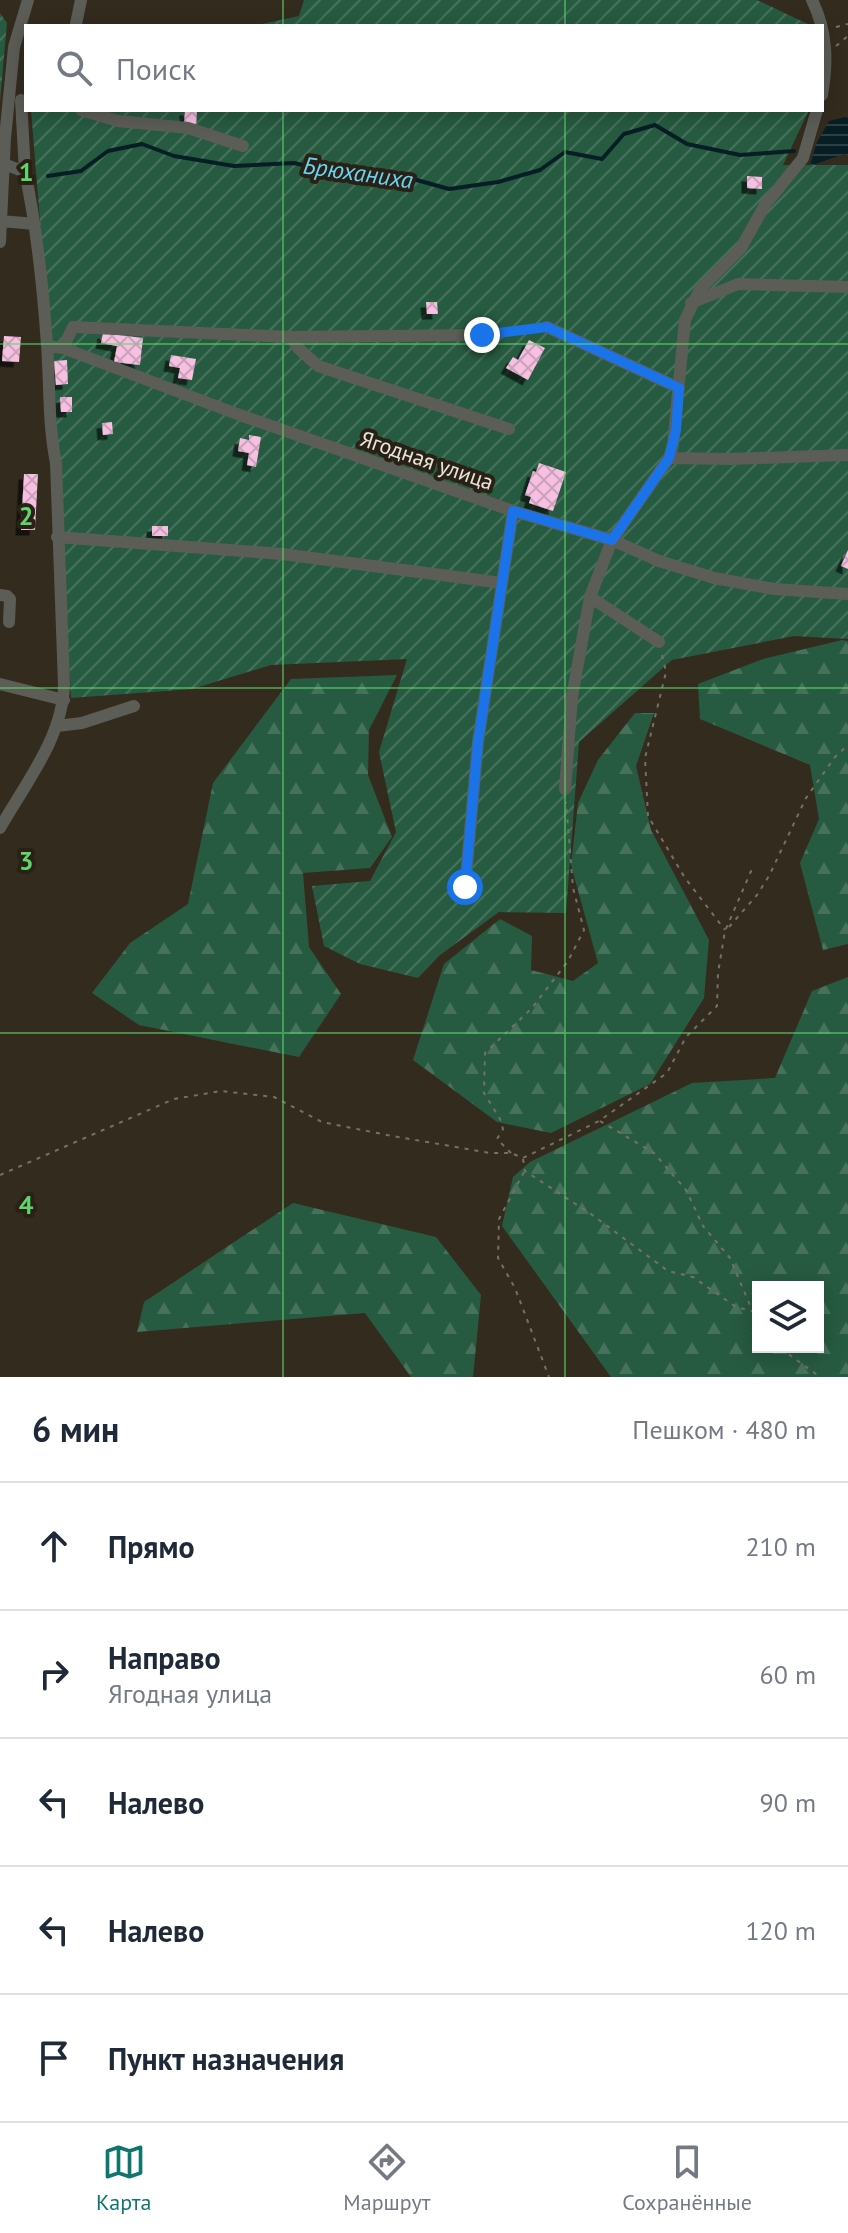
<!DOCTYPE html>
<html lang="ru">
<meta charset="utf-8">
<style>
body{margin:0;font-family:"PT Sans",sans-serif;background:#f2f2f3;color:#1f2937}
.controls{position:absolute;right:24px;bottom:24px;display:grid;overflow:hidden;border-radius:0px;box-shadow:0 4px 20px #0003}
.controls button{width:72px;height:72px;display:grid;place-items:center;padding:0;border:0;border-bottom:2px solid #e0e1e3;background:#fff;color:#1f2937;font:40px sans-serif}
.stop{position:absolute;width:24px;height:24px;margin:-18px;border:6px solid #1a73e8;border-radius:50%;background:#fff}
.stop.end{background:#1a73e8;border-color:#fff;box-shadow:0 2px 8px #0008}
.list{margin:0;padding:0;list-style:none}
h2{display:flex;justify-content:space-between;align-items:center;height:104px;margin:0;padding:0 32px;font-size:34px}
h2 small{font-size:26px;font-weight:400;color:#747a83}
.list li{display:grid;grid-template-columns:52px 1fr auto;gap:24px;align-items:center;box-sizing:border-box;height:128px;padding:0 32px;border-top:2px solid #e0e1e3}
.list b{display:block;font-size:30px;white-space:nowrap}
.list p{margin:0;font-size:26px;white-space:nowrap;color:#747a83}
.list em{font-size:26px;font-style:normal;color:#747a83}
.icon{flex:none;width:44px;height:44px;fill:none;stroke:currentColor;stroke-width:2;stroke-linecap:round;stroke-linejoin:round}
.map{position:relative;flex:none;width:848px;height:1377px;overflow:hidden}
.search{position:absolute;background:#fff;box-shadow:0 4px 20px #0003;left:24px;right:24px;top:24px;height:88px;display:flex;align-items:center;gap:20px;box-sizing:border-box;padding:0 28px;border-radius:0px;color:#747a83;font-size:30px}
.sheet{height:744px;background:#fff}
nav{display:flex;justify-content:space-around;align-items:center;box-sizing:border-box;height:112px;border-top:2px solid #e0e1e3;background:#fff;font-size:22px;color:#747a83}
nav a{display:grid;justify-items:center;gap:4px}
nav .on{color:#0f766e}
.map>svg:first-child{display:block}
.forest{fill:url(#forest-firs);fill-rule:evenodd}
.garden{fill:url(#garden-furrows)}
.water{fill:url(#water-rules)}
.lines{fill:none;stroke-linecap:round;stroke-linejoin:round}
.stream{stroke:#081e25;stroke-width:4}
.building{fill:url(#building-cross-hatch);filter:url(#shadow)}
.path{stroke:#777065;stroke-width:2;stroke-dasharray:4 6;stroke-linecap:butt}
.minor{stroke:#5c5d56;stroke-width:12}
.route{stroke:#1a73e8;stroke-width:10}
.grid{fill:none;stroke:#5fd56b;stroke-width:2;stroke-opacity:0.55}
.labels{text-anchor:middle;stroke-width:8;stroke-linejoin:round;paint-order:stroke}
.street-label{font-size:22px;fill:#e9e3db;stroke:#2a2116}
.water-label{font-size:24px;font-style:italic;fill:#69d4f2;stroke:#2a2116}
.grid-label{font-size:26px;text-anchor:middle;font-weight:bold;fill:#5fd56b;stroke:#2a2116;stroke-width:8;stroke-linejoin:round;paint-order:stroke}
</style>
<div class="map">
<svg width="848" height="1377" viewBox="0 0 848 1377">
<defs>
<pattern id="forest-firs" width="22" height="20" patternUnits="userSpaceOnUse" patternTransform="scale(2)"><rect width="22" height="20" fill="#275b41"/><path d="M5 1l3.5 6h-7zM16 11l3.5 6h-7z" fill="#46725c"/></pattern>
<pattern id="garden-furrows" width="10" height="10" patternUnits="userSpaceOnUse" patternTransform="scale(2)"><rect width="10" height="10" fill="#275b41"/><path d="M-1 1l2-2M0 10L10 0M9 11l2-2" fill="none" stroke="#46725c"/></pattern>
<pattern id="water-rules" width="6" height="5" patternUnits="userSpaceOnUse" patternTransform="scale(2)"><rect width="6" height="5" fill="#081e25"/><path d="M0 2.5h6" fill="none" stroke="#2c3f44"/></pattern>
<pattern id="building-cross-hatch" width="8" height="8" patternUnits="userSpaceOnUse" patternTransform="scale(2)"><rect width="8" height="8" fill="#f7c0e2"/><path d="M0 0l8 8M0 8l8-8" fill="none" stroke="#cba1ba"/></pattern>
<filter id="shadow"><feDropShadow dx="-5.5" dy="5.5" stdDeviation="0" flood-color="#0009"/></filter>
</defs>
<rect width="100%" height="100%" fill="#342b1f"/>
<path class="forest" d="M842 640 848 641V944L823 950 800 863 819 819 810 765 700 719 698 684 763 659Z
M397 675 369 730 368 775 392 837 370 868 303 873 309 947 341 994 299 1057 139 1025 92 993 130 943 188 904 213 783 291 679Z
M635 713H654L636 766 651 830 709 940 704 998 650 1084 551 1133 497 1122 413 1060 444 964 500 919 532 936 531 970 573 981 598 963 571 865 578 803 598 760Z
M848 977V1377H611L502 1226 513 1177 530 1162 692 1083 775 1078 812 991ZM758 1287H818V1347H758Z
M293 1203 436 1237 481 1295 473 1377H411L365 1313 137 1332 144 1302Z"/>
<path class="garden" d="M304 0H757L812 26H253L299 16Z
M0 13 7 23 0 101Z
M31 110H809L783 165H848V639L794 636 672 660 579 742 566 913 499 912 440 955 418 978 360 964 324 946 312 886 370 881 396 832 379 752 407 659 271 665 192 689 71 698 51 355Z"/>
<path class="water" d="M845 117 848 118V156L844 154 810 166 816 144 829 121Z"/>
<g class="lines">
<path class="stream" d="M48 176 81 171 108 151 142 144 174 156 234 166 294 163 354 177H406L449 189 498 182 540 170 565 152 602 159 624 134 655 125 687 144 740 155 794 151"/>
</g>
<path class="building" d="M185 110H197L196 129 184 125Z
M747 176 762 177V189L747 188Z
M426 302H437L438 314H427Z
M103 333 143 338 140 365 114 362 117 346 101 343Z
M4 336 21 337 19 362 2 361Z
M529 340 545 348 528 380 506 368 513 357 518 360Z
M171 355 196 359 192 380 178 378 180 368 169 366Z
M67 360 68 384 56 385 54 361Z
M60 397H72V412H61Z
M112 422 113 434 103 435 102 423Z
M249 435 261 437 256 467 247 465 249 453 238 451 240 438 249 440Z
M539 463 566 472 553 511 529 503 531 497 525 495 533 471 536 472Z
M24 474H38L35 530H21Z
M152 526H168V536H152Z
M848 550V569L841 566Z"/>
<g class="lines">
<path class="path" d="M836 27 848 24
M836 46 848 36
M493 334 534 329
M662 655 666 672 645 758 648 816 685 878 725 930
M729 927 757 895 769 876 806 798 835 757 848 745
M600 1121 654 1153 686 1190 703 1226 730 1258 752 1310
M511 1153 497 1139 503 1129 500 1119 484 1093 485 1053 532 1008 568 961 584 930 573 888 566 802
M523 1159 525 1171 591 1214 668 1271 693 1277 736 1307 752 1311 758 1318
M524 1172 499 1219 498 1258 515 1288 549 1377
M0 1175 174 1099 221 1091 274 1097 322 1122 387 1135 490 1153H511L523 1158 599 1121 667 1073 686 1037 717 1006 718 973 725 931 752 869
M782 1347 787 1353 820 1377"/>
<path class="minor" d="M812 0C827 31 828 61 822 95
M76 24 81 0
M21 100 25 172
M81 110 118 121 188 128 243 146
M1 221 35 224
M0 242 5 138 14 47 28 0
M691 303 738 284 848 287
M547 327 679 388
M291 337 298 348 318 366 509 429
M47 346 63 348 237 414 513 511 612 540 659 561 714 578 774 589 848 594
M63 348 73 327 291 337 482 335
M669 458 729 459 848 455
M57 537 282 554 502 583
M0 595 7 596 10 599 9 622
M590 597 659 642
M0 684 64 700
M57 726 82 723 134 706
M565 789 572 697 590 597 612 540 669 458 673 445 685 320 700 289 741 248 765 205 803 158 817 110
M0 828C25 784 63 737 64 685L56 463C48 424 50 385 47 345 43 287 37 229 25 172L4 164
M465 887 478 742 513 511"/>
</g>
<g class="lines">
<path class="route" d="M465 887 478 742 513 511 612 540 669 458 676 430 679 388 547 327 482 335"/>
</g>
<path class="grid" d="M283 0V26M565 0V26M283 110V1377M565 110V1377M0 344H848M0 688H848M0 1033H848"/>
<g class="labels">
<g class="street-label">
<text transform="translate(427 460) rotate(19)" y="8">Ягодная улица</text>
</g>
<g class="water-label">
<text transform="translate(358 173) rotate(8)" y="8">Брюханиха</text>
</g>
</g>
<g class="grid-label">
<text x="26" y="181">1</text>
<text x="26" y="525">2</text>
<text x="26" y="870">3</text>
<text x="26" y="1214">4</text>
</g>
</svg>
<div class="controls">
<button><svg class="icon" aria-label="layers" viewBox="0 0 24 24"><path d="M12 4l9 5-9 5-9-5zM3 14l9 5 9-5"/></svg></button>
</div>
<div class="stop" style="left:465px;top:887px"></div>
<div class="stop end" style="left:482px;top:335px"></div>
<div class="search"><svg class="icon" aria-label="search" viewBox="0 0 24 24"><circle cx="10" cy="10" r="6"/><path d="M15 15l6 6"/></svg>Поиск</div>
</div>
<section class="sheet">
<h2>6 мин<small>Пешком · 480 m</small></h2>
<ul class="list">
<li><svg class="icon" aria-label="ahead" viewBox="0 0 24 24"><path d="M12 20V5M6 11l6-6 6 6"/></svg><div><b>Прямо</b></div><em>210 m</em></li>
<li><svg class="icon" aria-label="right" viewBox="0 0 24 24"><path d="M7 20v-9h11M14 6l5 5-5 5"/></svg><div><b>Направо</b><p>Ягодная улица</p></div><em>60 m</em></li>
<li><svg class="icon" aria-label="left" viewBox="0 0 24 24"><path d="M17 20v-9H6M10 6l-5 5 5 5"/></svg><div><b>Налево</b></div><em>90 m</em></li>
<li><svg class="icon" aria-label="left" viewBox="0 0 24 24"><path d="M17 20v-9H6M10 6l-5 5 5 5"/></svg><div><b>Налево</b></div><em>120 m</em></li>
<li><svg class="icon" aria-label="arrive" viewBox="0 0 24 24"><path d="M6 21V4h12l-3 4 3 4H6"/></svg><div><b>Пункт назначения</b></div></li>
</ul>
</section>
<nav>
<a class="on"><svg class="icon" aria-label="map" viewBox="0 0 24 24"><path d="M3 6l6-2 6 2 6-2v14l-6 2-6-2-6 2zM9 4v14M15 6v14"/></svg>Карта</a>
<a><svg class="icon" aria-label="directions" viewBox="0 0 24 24"><path d="M12 3l9 9-9 9-9-9zM9 14v-3h6M13 9l2 2-2 2"/></svg>Маршрут</a>
<a><svg class="icon" aria-label="saved" viewBox="0 0 24 24"><path d="M7 4h10v16l-5-4-5 4z"/></svg>Сохранённые</a>
</nav>
